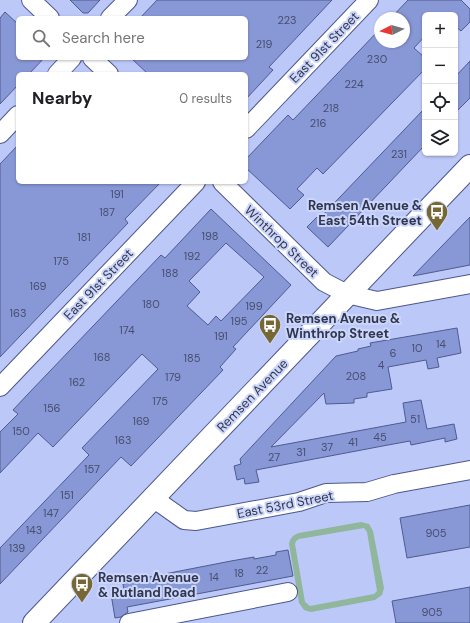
<!DOCTYPE html>
<meta charset="utf-8">
<style>
body{margin:0;font-family:"DM Sans",sans-serif;background:#f2f2f2;color:#202124}
.controls{position:absolute;right:12px;top:12px;display:grid;overflow:hidden;border-radius:6px;box-shadow:0 1px 3px #0004}
.controls button{width:36px;height:36px;display:grid;place-items:center;padding:0;border:0;border-bottom:1px solid #e0e0e0;background:#fff;color:#202124;font:20px sans-serif}
.compass{position:absolute;left:374px;top:12px;width:36px;height:36px;border-radius:50%;background:#fff;box-shadow:0 1px 3px #0004;rotate:264deg}
.list{margin:0;padding:0;list-style:none}
h2{display:flex;justify-content:space-between;align-items:center;height:52px;margin:0;padding:0 16px;font-size:17px}
h2 small{font-size:13px;font-weight:400;color:#757577}
.icon{flex:none;width:22px;height:22px;fill:none;stroke:currentColor;stroke-width:2;stroke-linecap:round;stroke-linejoin:round}
.map{position:relative;flex:none;width:470px;height:623px;overflow:hidden}
.search{position:absolute;background:#fff;box-shadow:0 1px 3px #0004;left:16px;top:16px;width:232px;height:44px;display:flex;align-items:center;gap:10px;box-sizing:border-box;padding:0 14px;border-radius:6px;color:#757577;font-size:15px}
.panel{position:absolute;background:#fff;box-shadow:0 1px 3px #0004;left:16px;top:72px;width:232px;height:112px;border-radius:6px}
.map>svg:first-child{display:block}
.green{fill:#90b69b;fill-rule:evenodd}
.building{fill:#8897d5;stroke:#4f5b90;fill-rule:evenodd}
.lines{fill:none;stroke-linecap:round;stroke-linejoin:round}
.minor-casing{stroke:#4c578b;stroke-width:20}
.major-casing{stroke:#4c578b;stroke-width:24}
.minor{stroke:#fff;stroke-width:18}
.major{stroke:#fff;stroke-width:22}
.labels{text-anchor:middle;stroke-width:4;stroke-linejoin:round;paint-order:stroke}
.number-label{font-size:11px;fill:#464e70}
.street-label{font-size:13px;fill:#30364e;stroke:#ccd6fa}
.poi-label{font-size:13px;font-weight:bold;fill:#30364e;stroke:#ccd6fa;text-anchor:start}
</style>
<div class="map">
<svg width="470" height="623" viewBox="0 0 470 623">
<rect width="100%" height="100%" fill="#bcc8f8"/>
<path class="green" d="M361 522 369 524 373 531 384 588 382 595 375 600 311 612 304 610 299 603 289 544C290 538 293 535 299 533ZM364 528 367 532 377 591 374 594 310 606 305 602 295 544 296 541 299 539Z"/>
<path class="building" d="M70 0H100L88 13H83Z
M157 0H332L269 67 273 70 246 99V74H148L131 58H246V18H140Z
M408 0H461L470 9V22L461 31 455 26V15H425V36L414 48 425 58V69L323 174 317 168 297 189 304 195 290 209 246 168V159L288 115 293 120 380 29V42H404V18H391Z
M5 12 18 24V58H44L29 74H18V85L0 104V18Z
M470 61V98L455 113V77Z
M425 108V145L328 247 307 227 317 217 319 219Z
M18 145V182H161L125 219 128 223 0 357V164Z
M211 209 291 285 233 347 236 349 220 367 223 370 131 466 121 457 0 584V548L89 455 82 448 158 369 142 354 53 447 38 433 0 473V432L18 414 13 410 28 394 161 255 165 258ZM226 243 264 277 221 321 216 316 208 325 187 306 200 292 189 281Z
M470 217V265L413 276Z
M457 328 461 353 437 358 439 367 428 369 426 360 388 367 392 389 367 393V397L354 399V403L326 404 324 393 271 447 406 422 403 403 421 400 427 429 454 424 457 439 445 442V438L411 445 410 441 388 445 256 470 259 482 245 484 244 478 237 480 234 466 241 464 240 459 336 356 358 351V349L371 346 370 343Z
M470 505V547L407 558 400 518Z
M288 550 293 576 127 607 128 612 121 617 115 618 111 594 124 591 123 584 144 580V578L231 561 254 557V559L276 555V552Z
M470 587V623H396L392 601Z"/>
<g class="lines">
<g class="minor-casing">
<path id="minor" d="M31 0 50 18
M110 18 128 0
M92 58 109 74
M57 74 72 58
M246 129 369 0
M0 134 18 115
M222 182 324 282 347 294 377 301 470 284
M0 387 196 182
M153 498 184 520 196 521 299 502 326 493 367 492 394 484 470 470
M129 623 288 592"/>
</g>
<g class="major-casing">
<path id="major" d="M34 623 470 166"/>
</g>
<use href="#minor" class="minor"/>
<use href="#major" class="major"/>
</g>
<defs>
<g id="bus-pin" transform="scale(1.15)"><path d="M0 17L-7.5 6A9.5 9.5 0 1 1 7.5 6Z" fill="#766734" stroke="#ccd6fa"/><path d="M-5-6H5V4H4V6H2V4H-2V6H-4V4H-5ZM-3.5-4V0h7V-4ZM-3.5 1.2v1.5H-2V1.2ZM2 1.2v1.5H3.5V1.2Z" fill="#fff"/></g>
</defs>
<g fill-rule="evenodd">
<use href="#bus-pin" x="437" y="212"/>
<use href="#bus-pin" x="270" y="325"/>
<use href="#bus-pin" x="82" y="584"/>
</g>
<g class="labels">
<g class="number-label">
<text x="287" y="24">223</text>
<text x="264" y="48">219</text>
<text x="377" y="63">230</text>
<text x="354" y="88">224</text>
<text x="331" y="112">218</text>
<text x="318" y="127">216</text>
<text x="399" y="158">231</text>
<text x="117" y="198">191</text>
<text x="107" y="216">187</text>
<text x="210" y="240">198</text>
<text x="84" y="241">181</text>
<text x="192" y="260">192</text>
<text x="61" y="265">175</text>
<text x="170" y="277">188</text>
<text x="38" y="290">169</text>
<text x="151" y="308">180</text>
<text x="254" y="310">199</text>
<text x="18" y="317">163</text>
<text x="239" y="325">195</text>
<text x="127" y="334">174</text>
<text x="221" y="340">191</text>
<text x="441" y="348">14</text>
<text x="417" y="352">10</text>
<text x="393" y="357">6</text>
<text x="102" y="361">168</text>
<text x="192" y="362">185</text>
<text x="381" y="369">4</text>
<text x="356" y="380">208</text>
<text x="173" y="381">179</text>
<text x="77" y="386">162</text>
<text x="160" y="405">175</text>
<text x="52" y="412">156</text>
<text x="415" y="423">51</text>
<text x="141" y="425">169</text>
<text x="21" y="435">150</text>
<text x="380" y="441">45</text>
<text x="123" y="444">163</text>
<text x="353" y="446">41</text>
<text x="327" y="451">37</text>
<text x="301" y="456">31</text>
<text x="274" y="461">27</text>
<text x="92" y="473">157</text>
<text x="67" y="499">151</text>
<text x="51" y="517">147</text>
<text x="34" y="534">143</text>
<text x="436" y="537">905</text>
<text x="17" y="552">139</text>
<text x="262" y="574">22</text>
<text x="239" y="577">18</text>
<text x="214" y="581">14</text>
<text x="432" y="616">905</text>
</g>
<g class="street-label">
<text transform="translate(324 47) rotate(-46)" y="5">East 91st Street</text>
<text transform="translate(282 241) rotate(44)" y="5">Winthrop Street</text>
<text transform="translate(98 284) rotate(-46)" y="5">East 91st Street</text>
<text transform="translate(252 395) rotate(-46)" y="5">Remsen Avenue</text>
<text transform="translate(285 504) rotate(-11)" y="5">East 53rd Street</text>
</g>
<g class="poi-label">
<text x="422" y="210" text-anchor="end">Remsen Avenue &amp;<tspan x="422" dy="15">East 54th Street</tspan></text>
<text x="286" y="323">Remsen Avenue &amp;<tspan x="286" dy="15">Winthrop Street</tspan></text>
<text x="98" y="582">Remsen Avenue<tspan x="98" dy="15">&amp; Rutland Road</tspan></text>
</g>
</g>
</svg>
<div class="controls">
<button>+</button>
<button>−</button>
<button><svg class="icon" aria-label="locate" viewBox="0 0 24 24"><circle cx="12" cy="12" r="6"/><path d="M12 2v4M12 18v4M2 12h4M18 12h4"/></svg></button>
<button><svg class="icon" aria-label="layers" viewBox="0 0 24 24"><path d="M12 4l9 5-9 5-9-5zM3 14l9 5 9-5"/></svg></button>
</div>
<svg class="compass" viewBox="-18 -18 36 36"><path d="M0-13l5 13h-10z" fill="#e53935"/><path d="M0 13l5-13h-10z" fill="#757577"/></svg>
<div class="search"><svg class="icon" aria-label="search" viewBox="0 0 24 24"><circle cx="10" cy="10" r="6"/><path d="M15 15l6 6"/></svg>Search here</div>
<section class="panel">
<h2>Nearby<small>0 results</small></h2>
<ul class="list">
</ul>
</section>
</div>
